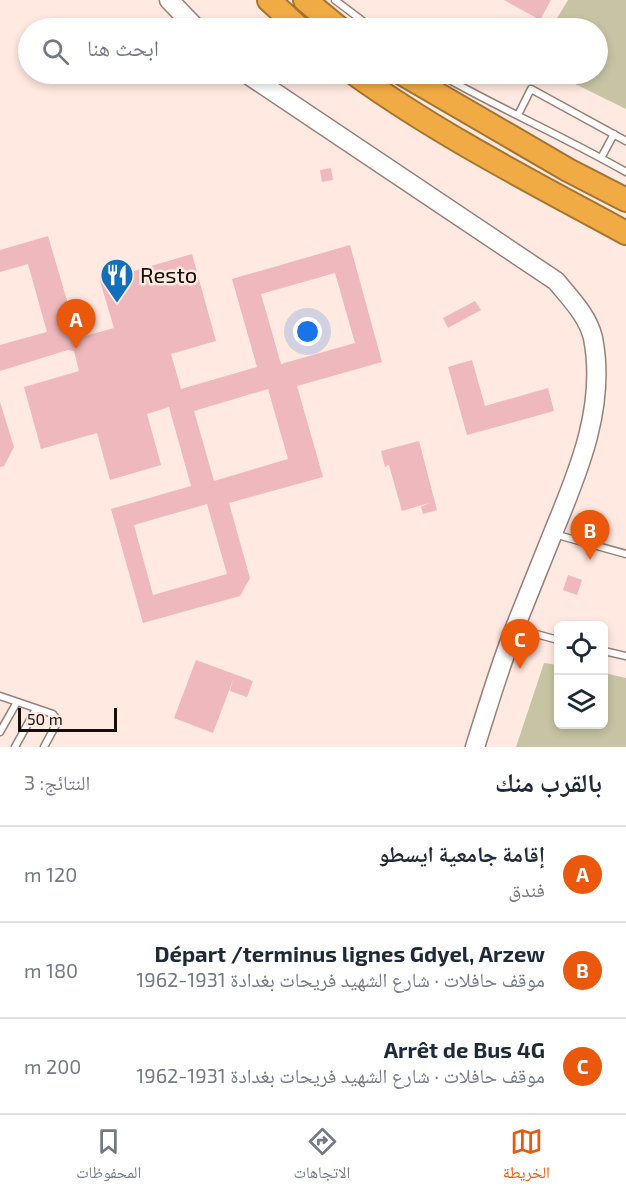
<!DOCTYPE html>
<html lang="ar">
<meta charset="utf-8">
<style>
body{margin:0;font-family:"Exo 2","Noto Naskh Arabic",sans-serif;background:#f2f2f3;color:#1f2937;direction:rtl}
.controls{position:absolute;right:18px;bottom:18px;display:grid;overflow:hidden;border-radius:9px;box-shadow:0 3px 9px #0003}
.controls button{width:54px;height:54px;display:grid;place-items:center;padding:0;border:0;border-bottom:2px solid #e0e1e3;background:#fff;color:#1f2937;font:30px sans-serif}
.scale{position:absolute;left:18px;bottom:15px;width:99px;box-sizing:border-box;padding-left:6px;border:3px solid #160d0a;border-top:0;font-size:16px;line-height:21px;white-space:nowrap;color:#160d0a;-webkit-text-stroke:4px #ffe9e1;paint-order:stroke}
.you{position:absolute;left:308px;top:332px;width:21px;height:21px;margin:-15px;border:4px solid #fff;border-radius:50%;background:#1a73e8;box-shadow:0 0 0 9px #1a73e833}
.badge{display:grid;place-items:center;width:39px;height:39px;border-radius:50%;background:#ea580c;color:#fff;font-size:20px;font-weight:700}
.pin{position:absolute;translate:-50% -50px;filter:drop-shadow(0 2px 3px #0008)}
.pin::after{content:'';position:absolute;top:32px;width:21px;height:18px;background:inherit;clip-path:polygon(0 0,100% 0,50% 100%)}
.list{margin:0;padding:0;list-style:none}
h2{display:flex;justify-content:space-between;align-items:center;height:78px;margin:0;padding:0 24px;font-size:26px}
h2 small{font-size:20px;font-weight:400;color:#747a83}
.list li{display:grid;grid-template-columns:39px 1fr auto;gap:18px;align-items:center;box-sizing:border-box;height:96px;padding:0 24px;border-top:2px solid #e0e1e3}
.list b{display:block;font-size:22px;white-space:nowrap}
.list p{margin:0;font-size:20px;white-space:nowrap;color:#747a83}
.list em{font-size:20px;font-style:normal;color:#747a83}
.icon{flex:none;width:33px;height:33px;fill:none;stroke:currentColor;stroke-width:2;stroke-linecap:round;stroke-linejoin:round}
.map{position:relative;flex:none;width:626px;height:747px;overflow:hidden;direction:ltr}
.search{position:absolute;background:#fff;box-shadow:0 3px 9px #0003;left:18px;right:18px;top:18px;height:66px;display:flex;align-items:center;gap:15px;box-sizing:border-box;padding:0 21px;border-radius:33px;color:#747a83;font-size:22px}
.sheet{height:366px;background:#fff}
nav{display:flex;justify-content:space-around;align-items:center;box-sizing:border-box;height:84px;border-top:2px solid #e0e1e3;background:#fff;font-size:16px;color:#747a83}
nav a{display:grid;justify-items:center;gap:3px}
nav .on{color:#ea580c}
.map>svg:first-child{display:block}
.green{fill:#c7c4a5}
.building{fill:#eeb8bd;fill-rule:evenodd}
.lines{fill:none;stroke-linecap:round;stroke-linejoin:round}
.lane-casing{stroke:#988077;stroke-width:9}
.secondary-casing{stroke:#988077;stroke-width:21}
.highway-casing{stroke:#a47430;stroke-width:26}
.lane{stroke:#fff;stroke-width:6}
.secondary{stroke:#fff;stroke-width:18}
.highway{stroke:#f1ab44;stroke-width:22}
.labels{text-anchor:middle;stroke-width:5;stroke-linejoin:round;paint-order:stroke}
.poi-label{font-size:22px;fill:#160d0a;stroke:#ffe9e1;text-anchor:start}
</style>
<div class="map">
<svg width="626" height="747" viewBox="0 0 626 747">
<rect width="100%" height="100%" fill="#ffe9e1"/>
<path class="green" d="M568 0H626V109L555 74H598V28H551Z
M544 663 558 665V724H604V673L626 678V747H516Z"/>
<path class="building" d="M504 0H551L540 20Z
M331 168 333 180 322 182 320 170Z
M48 236 78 338 114 328 100 281 192 254 216 341 171 354 181 389 257 367 232 279 350 245 382 362 297 386 323 477 229 503 250 578 240 596 143 623 111 509 191 486 169 407 147 414 161 465 110 480 97 433 41 449 24 387 79 371 74 351 68 350 0 371V345L47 332 28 264 0 272V250ZM335 273 355 343 281 364 261 294ZM268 389 288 459 214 481 194 411ZM207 504 227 574 153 595 134 525Z
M475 301 481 310 448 328 443 318Z
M472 360 485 406 548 388 554 411 467 435 448 367Z
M0 402 14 447 4 466 0 467Z
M419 441 437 510 423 514 421 507 429 503 402 511 389 465 385 467 381 451Z
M568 575 582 580 577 595 563 590Z
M196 660 253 681 247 697 230 691 233 680 213 733 174 718Z"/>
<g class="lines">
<g class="lane-casing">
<path id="lane" d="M335 0 372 28
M439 74C500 109 565 137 626 172
M518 115 531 89 626 141
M601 158 614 134
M554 534 626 554
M518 629 558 640
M604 651 626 656
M0 696 53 714 58 721 44 747
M0 732 17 702
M15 747 36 709"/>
</g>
<g class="secondary-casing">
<path id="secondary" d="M169 0 196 28
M247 74 556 281C570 298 588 316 593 338 606 404 580 468 555 528 542 560 529 593 516 625 500 665 488 706 475 747"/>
</g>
<g class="highway-casing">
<path id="highway" d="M269 0 299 28
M305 0 339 28
M355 74C440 135 534 183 626 233
M403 74 568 170 626 200"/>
</g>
<use href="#lane" class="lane"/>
<use href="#secondary" class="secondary"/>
<use href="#highway" class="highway"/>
</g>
<defs>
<g id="restaurant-pin" transform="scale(1.725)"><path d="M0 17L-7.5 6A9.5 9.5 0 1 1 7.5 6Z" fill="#136ebb" stroke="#ffe9e1"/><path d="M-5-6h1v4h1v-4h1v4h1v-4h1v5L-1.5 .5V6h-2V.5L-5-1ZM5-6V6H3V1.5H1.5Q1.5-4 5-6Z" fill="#fff"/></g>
</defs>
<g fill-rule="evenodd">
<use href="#restaurant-pin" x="117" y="275"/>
</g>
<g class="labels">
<g class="poi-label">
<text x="140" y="283">Resto</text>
</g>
</g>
</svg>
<div class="controls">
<button><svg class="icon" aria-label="locate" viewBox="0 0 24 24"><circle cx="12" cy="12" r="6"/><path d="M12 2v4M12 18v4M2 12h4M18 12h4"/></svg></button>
<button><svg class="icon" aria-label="layers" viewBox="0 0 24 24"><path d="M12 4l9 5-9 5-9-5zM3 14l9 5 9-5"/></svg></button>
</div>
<div class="scale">50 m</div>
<div class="you"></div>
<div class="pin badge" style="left:76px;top:349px">A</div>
<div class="pin badge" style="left:590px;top:560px">B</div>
<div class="pin badge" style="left:520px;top:669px">C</div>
<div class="search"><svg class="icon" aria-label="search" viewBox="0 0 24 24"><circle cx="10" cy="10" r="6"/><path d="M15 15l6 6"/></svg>ابحث هنا</div>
</div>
<section class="sheet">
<h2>بالقرب منك<small>النتائج: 3</small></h2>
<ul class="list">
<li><span class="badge">A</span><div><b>إقامة جامعية ايسطو</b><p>فندق</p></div><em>120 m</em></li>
<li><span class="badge">B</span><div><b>Départ /terminus lignes Gdyel, Arzew</b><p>موقف حافلات · شارع الشهيد فريحات بغدادة 1931-1962</p></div><em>180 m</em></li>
<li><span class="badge">C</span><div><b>Arrêt de Bus 4G</b><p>موقف حافلات · شارع الشهيد فريحات بغدادة 1931-1962</p></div><em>200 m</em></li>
</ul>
</section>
<nav>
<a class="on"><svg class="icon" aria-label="map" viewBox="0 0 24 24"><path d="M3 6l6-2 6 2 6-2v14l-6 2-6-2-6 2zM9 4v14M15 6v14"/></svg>الخريطة</a>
<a><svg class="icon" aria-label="directions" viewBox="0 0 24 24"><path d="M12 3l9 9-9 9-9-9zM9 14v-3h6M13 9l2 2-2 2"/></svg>الاتجاهات</a>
<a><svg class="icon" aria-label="saved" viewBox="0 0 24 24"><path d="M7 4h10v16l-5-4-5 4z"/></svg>المحفوظات</a>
</nav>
